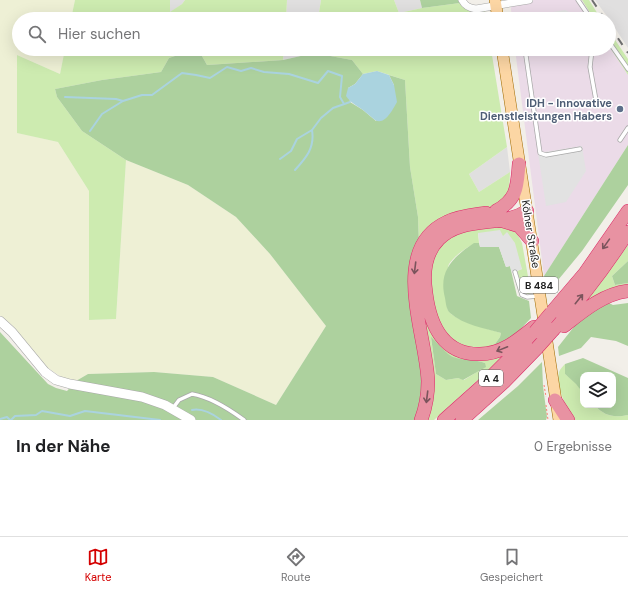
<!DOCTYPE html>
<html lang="de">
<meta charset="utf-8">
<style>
body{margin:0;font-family:"DM Sans",sans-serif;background:#f6f6f6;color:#202124}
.controls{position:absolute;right:12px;bottom:12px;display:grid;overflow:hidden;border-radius:8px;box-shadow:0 4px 16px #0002}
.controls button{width:36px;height:36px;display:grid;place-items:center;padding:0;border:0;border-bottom:1px solid #e0e0e0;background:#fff;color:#202124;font:20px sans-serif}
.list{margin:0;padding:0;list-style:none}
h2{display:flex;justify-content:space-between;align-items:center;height:52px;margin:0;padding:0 16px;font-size:17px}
h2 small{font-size:13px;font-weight:400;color:#757577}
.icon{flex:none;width:22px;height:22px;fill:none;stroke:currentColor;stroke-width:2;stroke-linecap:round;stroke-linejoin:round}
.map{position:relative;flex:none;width:628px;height:420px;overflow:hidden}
.search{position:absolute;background:#fff;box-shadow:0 4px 16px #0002;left:12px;right:12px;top:12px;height:44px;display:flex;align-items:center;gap:10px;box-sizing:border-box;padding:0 14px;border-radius:22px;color:#757577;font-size:15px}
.sheet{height:116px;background:#fff}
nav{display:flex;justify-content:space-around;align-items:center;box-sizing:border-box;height:56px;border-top:1px solid #e0e0e0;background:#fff;font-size:11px;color:#757577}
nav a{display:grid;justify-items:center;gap:2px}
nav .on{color:#d40000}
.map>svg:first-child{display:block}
.residential{fill:#e0dfdf}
.industrial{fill:#ebdbe8}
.farmland{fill:#eef0d5}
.grass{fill:#cdebb0;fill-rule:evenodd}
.forest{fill:#add19e}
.parking{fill:#e2e2e2}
.water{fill:#aad3df}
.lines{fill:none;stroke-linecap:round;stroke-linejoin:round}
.stream{stroke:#aad3df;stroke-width:2}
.service-casing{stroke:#a9a9a9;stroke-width:5}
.minor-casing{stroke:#a9a9a9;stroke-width:8}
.tertiary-casing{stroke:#a9a9a9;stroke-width:10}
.primary-casing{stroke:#a06b00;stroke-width:12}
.motorway-casing{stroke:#dc2a67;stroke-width:14}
.path{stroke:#fa8072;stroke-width:1;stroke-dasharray:2 2;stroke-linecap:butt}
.service{stroke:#fff;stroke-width:3.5}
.minor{stroke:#fff;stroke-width:7}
.tertiary{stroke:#fff;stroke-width:9}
.primary{stroke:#fcd6a4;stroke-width:11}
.motorway{stroke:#e892a2;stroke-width:13}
.rail{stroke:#707070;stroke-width:2;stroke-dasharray:8 8;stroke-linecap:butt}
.motorway-bridge-casing{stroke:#dc2a67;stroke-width:14;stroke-linecap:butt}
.motorway-bridge{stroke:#e892a2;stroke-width:13}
.oneway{stroke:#7b545c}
.service-dot{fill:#5c6f8a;stroke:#fff;stroke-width:1.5}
.labels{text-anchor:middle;stroke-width:3;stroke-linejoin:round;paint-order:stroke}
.shield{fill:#fff;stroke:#646464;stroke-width:1}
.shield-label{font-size:10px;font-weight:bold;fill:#222}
.service-label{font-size:11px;font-weight:bold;fill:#4e5e75;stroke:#fff;text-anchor:end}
.street-label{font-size:11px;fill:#222;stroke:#fff}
</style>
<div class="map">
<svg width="628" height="420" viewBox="0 0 628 420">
<rect width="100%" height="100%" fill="#f2efe9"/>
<path class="residential" d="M170 0H185L182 4 170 13Z
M287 0H321L318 19H286Z
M394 0H420L422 8 399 13Z
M595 0H628V48L609 19Z
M284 49H314V53L283 60Z
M507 147 510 172 479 192 469 174Z"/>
<path class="industrial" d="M510 0H582L594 19H512Z
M609 46 628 75V145L544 276 515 49H609Z"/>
<path class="farmland" d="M0 0H75L71 19H19V49H65L60 74 17 55 18 133 58 142 89 191V320L116 319 126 160 188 185 236 217 270 254 326 326 276 405 213 377 154 372 88 374 76 381 63 378 45 366 12 325 0 317Z"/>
<path class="grass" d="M75 0H170V12L182 4 185 0H287L286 19H71Z
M321 0H394L399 13 422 8 460 3C469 12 472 13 485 11L486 19H318Z
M582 0H589L601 19H594Z
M609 31 628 59V75L609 46Z
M65 49H196L169 58 161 72 102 80 55 89 57 97 82 131 126 160 116 319 89 320V191L58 142 17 133V55L60 74Z
M198 49H284L283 60 207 65Z
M314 49H491L507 147 469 174 479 192 510 172 509 192 493 208 460 213 419 242 418 217 410 167 405 80 377 71 363 74 352 60 314 53Z
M511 212H516L518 214 461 223C447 228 434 236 428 249 420 264 422 282 424 297 431 349 462 369 510 348L489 370 434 420H425C440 380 421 322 417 280 420 220 465 220 511 212ZM431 338C438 343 443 351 450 356 459 362 475 359 485 363V367L464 380 458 378 446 380 436 374Z
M496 224C511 229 515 228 522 243L531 293 528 294 524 292 517 271 522 269 503 236 478 233 479 243C471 243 454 256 449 264 446 270 445 304 448 310 453 321 490 329 501 333L500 337 495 344 496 347 486 349 458 345 439 328 428 277 435 250 452 234Z
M628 245V261L612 276 615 285 628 283V288L579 310 601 282Z
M565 364V374C578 385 583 387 583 405H594C605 416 613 418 628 415V420H572C566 408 556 385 559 372 560 369 563 366 565 364Z"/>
<path class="forest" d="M420 0H458L460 3 422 8Z
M196 49H198L207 65 283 60 314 53 352 60 363 74 355 84 348 88 350 102 363 110 376 121 394 85 389 75 405 80 410 167 418 217 424 382 417 420H0V332L48 384 56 388 67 391 76 381 88 374 154 372 213 377 276 405 326 326 270 254 236 217 188 185 126 160 82 131 57 97 55 89 102 80 161 72 169 58Z
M628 145V185L582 251 549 291 544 276Z
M474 243H479L480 247H499L506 267 510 266 517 296 529 301 531 318 517 333 496 347 495 344 500 337 501 333C485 328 463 325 450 313 446 309 446 303 445 298 438 271 453 257 474 243Z
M628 261V283L615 285 612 276Z
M607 302 613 305 628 303V346L616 341 591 337 581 348 559 356 558 347 577 323Z
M431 337C437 342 447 355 453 357 464 361 475 359 485 363L486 367 463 380 458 378 446 380 436 374Z
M583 358 628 378V415C613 418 605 416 594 405H613V375H583V393L576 384 565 374V364Z
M542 362 543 386 547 417 546 420H478L518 386Z"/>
<path class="parking" d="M565 10 571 13 575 19H517V18Z
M582 146 586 171 566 202 546 206 538 153Z
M500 230 503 236 507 232 515 243 522 269 512 273 510 266 506 267 499 247H480L478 233Z"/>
<path class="water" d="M377 71 389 75 394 85 397 102C393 109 385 126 375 120 371 117 367 113 363 110 356 105 351 103 346 96L348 88 355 84 363 74Z"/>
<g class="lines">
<path class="stream" d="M65 97 116 99 123 101
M90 131 102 114 123 101 142 95H152L182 73 196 75 210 78 227 67 241 71 251 68 264 72 289 74 318 83 328 71 342 76 340 97 344 104
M280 159 291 151 297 139 312 130 321 118 333 108 350 102
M295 170C306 158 315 148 312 130
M192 410C202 408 213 414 221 420
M0 419 7 417 10 420
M11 420 15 416 36 415 42 411 70 416 85 411 160 420"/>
<g class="service-casing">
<path id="service" d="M578 0 591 19
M609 42 628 69
M525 49 540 153 546 155 580 149
M592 49 590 67 597 106
M620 140 628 128
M515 272 522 295 527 297 538 296
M173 408 179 400 192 394C211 397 229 409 244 420"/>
</g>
<g class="minor-casing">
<path id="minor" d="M462 0C465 6 469 8 476 9L529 0"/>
</g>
<g class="tertiary-casing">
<path id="tertiary" d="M0 321 12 332 45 372 56 380 70 384 142 397 165 405 191 420"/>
</g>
<g class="primary-casing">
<path id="primary" d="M495 0 498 19
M502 49 559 420"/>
</g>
<g class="motorway-casing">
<path id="motorway" d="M496 211C518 199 517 186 519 164
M527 211C501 228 463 215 439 239 424 254 423 274 426 293 430 325 443 355 480 354 502 354 518 340 534 327
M503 221 519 226 532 241
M551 313 585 273 628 211
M564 326C583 311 603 294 628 291
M554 329C581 299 606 266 628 232
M555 400 568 420
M421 420C426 407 428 395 428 381 426 333 389 249 447 222 459 216 473 215 486 213
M444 420 482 386 530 338
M462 420 504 382 537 348"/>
</g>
<path class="path" d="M544 385 546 397
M546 405 548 420"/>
<use href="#service" class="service"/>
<use href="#minor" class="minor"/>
<use href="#tertiary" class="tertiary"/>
<use href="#primary" class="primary"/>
<use href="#motorway" class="motorway"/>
<path class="rail" d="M592 0 605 19
M609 25 628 53"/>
<g class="motorway-bridge-casing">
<path id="motorway-bridge" d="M535 332 551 313
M537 348 554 329"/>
</g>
<use href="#motorway-bridge" class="motorway-bridge"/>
</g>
<defs><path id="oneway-shaft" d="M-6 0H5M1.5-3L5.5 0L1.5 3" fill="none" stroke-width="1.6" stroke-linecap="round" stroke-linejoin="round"/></defs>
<g class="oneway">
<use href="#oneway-shaft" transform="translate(606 244) rotate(125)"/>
<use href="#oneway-shaft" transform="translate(415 268) rotate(97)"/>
<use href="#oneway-shaft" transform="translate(579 299) rotate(-51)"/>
<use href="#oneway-shaft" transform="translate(502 349) rotate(158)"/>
<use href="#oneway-shaft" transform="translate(427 397) rotate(97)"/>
</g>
<circle class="service-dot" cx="620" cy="109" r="4"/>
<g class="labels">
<g class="shield">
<rect x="520" y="277" width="38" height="16" rx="3"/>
<rect x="479" y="370" width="24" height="16" rx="3"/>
</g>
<g class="shield-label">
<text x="539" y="289">B 484</text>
<text x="491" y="382">A 4</text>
</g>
<g class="service-label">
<text x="612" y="107">IDH - Innovative<tspan x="612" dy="13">Dienstleistungen Habers</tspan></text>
</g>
<g class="street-label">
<text transform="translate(531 234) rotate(81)" y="4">Kölner Straße</text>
</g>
</g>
</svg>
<div class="controls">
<button><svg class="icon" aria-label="layers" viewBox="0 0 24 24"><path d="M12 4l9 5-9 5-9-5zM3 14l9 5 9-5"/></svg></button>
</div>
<div class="search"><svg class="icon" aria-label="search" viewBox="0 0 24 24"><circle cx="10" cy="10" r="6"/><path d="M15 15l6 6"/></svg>Hier suchen</div>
</div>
<section class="sheet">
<h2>In der Nähe<small>0 Ergebnisse</small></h2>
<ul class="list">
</ul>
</section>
<nav>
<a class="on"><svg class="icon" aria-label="map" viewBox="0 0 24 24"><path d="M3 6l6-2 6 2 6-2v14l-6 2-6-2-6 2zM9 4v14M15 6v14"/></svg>Karte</a>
<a><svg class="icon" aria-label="directions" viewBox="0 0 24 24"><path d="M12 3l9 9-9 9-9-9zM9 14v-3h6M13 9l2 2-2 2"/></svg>Route</a>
<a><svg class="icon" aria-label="saved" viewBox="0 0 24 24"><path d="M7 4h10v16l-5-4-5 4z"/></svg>Gespeichert</a>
</nav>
